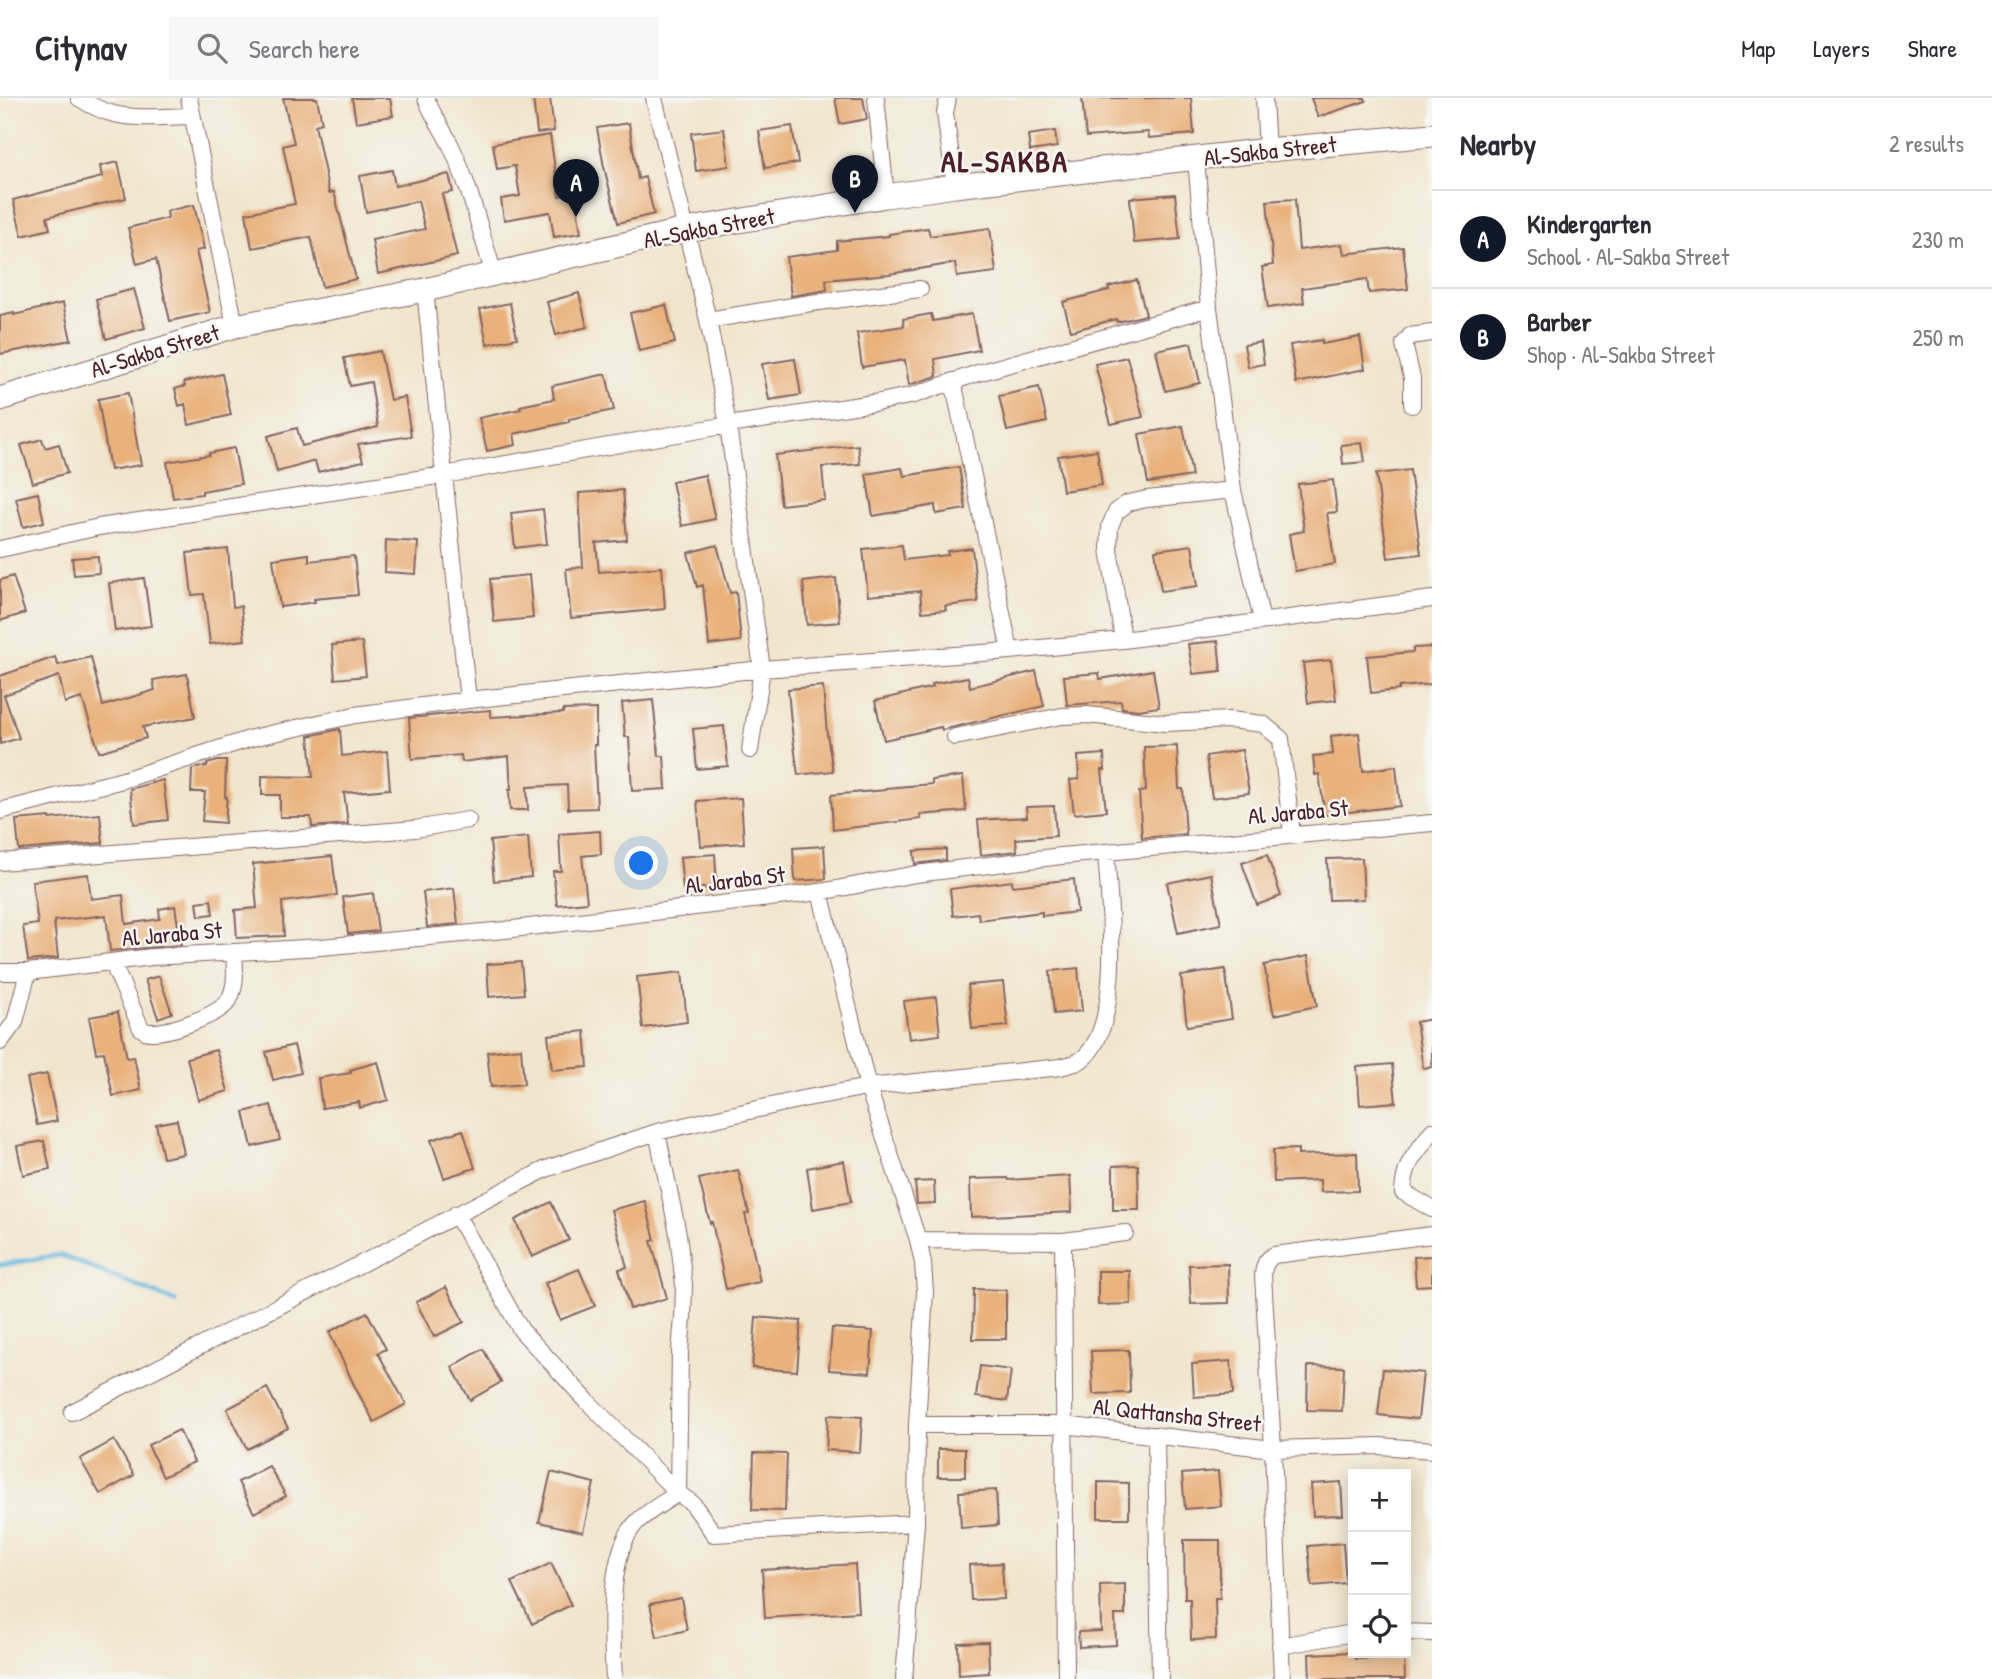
<!DOCTYPE html>
<meta charset="utf-8">
<style>
body{margin:0;font-family:"Patrick Hand",sans-serif;background:#f7f7f7;color:#2b2b33}
.controls{position:absolute;right:21px;bottom:21px;display:grid;overflow:hidden;border-radius:0px;box-shadow:0 4px 18px #0003}
.controls button{width:63px;height:63px;display:grid;place-items:center;padding:0;border:0;border-bottom:2px solid #e1e1e2;background:#fff;color:#2b2b33;font:35px sans-serif}
.you{position:absolute;left:642px;top:766px;width:24px;height:24px;margin:-18px;border:5px solid #fff;border-radius:50%;background:#1a73e8;box-shadow:0 0 0 10px #1a73e833}
.badge{display:grid;place-items:center;width:46px;height:46px;border-radius:50%;background:#111827;color:#fff;font-size:23px;font-weight:700}
.pin{position:absolute;translate:-50% -58px;filter:drop-shadow(0 2px 4px #0008)}
.pin::after{content:'';position:absolute;top:37px;width:24px;height:21px;background:inherit;clip-path:polygon(0 0,100% 0,50% 100%)}
.list{margin:0;padding:0;list-style:none}
h2{display:flex;justify-content:space-between;align-items:center;height:91px;margin:0;padding:0 28px;font-size:30px}
h2 small{font-size:23px;font-weight:400;color:#7c7c81}
.list li{display:grid;grid-template-columns:46px 1fr auto;gap:21px;align-items:center;box-sizing:border-box;height:98px;padding:0 28px;border-top:2px solid #e1e1e2}
.list b{display:block;font-size:26px;white-space:nowrap}
.list p{margin:0;font-size:23px;white-space:nowrap;color:#7c7c81}
.list em{font-size:23px;font-style:normal;color:#7c7c81}
.icon{flex:none;width:38px;height:38px;fill:none;stroke:currentColor;stroke-width:2;stroke-linecap:round;stroke-linejoin:round}
.map{position:relative;flex:none;width:1432px;height:1581px;overflow:hidden}
header{display:flex;align-items:center;gap:42px;box-sizing:border-box;height:98px;padding:0 35px;background:#fff;border-bottom:2px solid #e1e1e2}
header strong{font-size:33px}
nav{display:flex;gap:38px;margin-inline-start:auto;font-size:24px}
.search{width:490px;height:63px;background:#f7f7f7;display:flex;align-items:center;gap:18px;box-sizing:border-box;padding:0 24px;border-radius:0px;color:#7c7c81;font-size:26px}
main{display:flex}
aside{flex:1;background:#fff}
.map>svg:first-child{display:block}
.lines{fill:none;stroke-linecap:round;stroke-linejoin:round}
.stream{stroke:#5fb5dc;stroke-width:5}
.building{fill:#e9b17c}
.street-casing{stroke:#846564;stroke-width:18}
.secondary-casing{stroke:#846564;stroke-width:25}
.street{stroke:#fff;stroke-width:16}
.secondary{stroke:#fff;stroke-width:23}
.labels{text-anchor:middle;stroke-width:5;stroke-linejoin:round;paint-order:stroke}
.street-label{font-size:23px;fill:#4a1f2b;stroke:#f6f6f2}
.district-label{font-size:30px;font-weight:bold;letter-spacing:2px;fill:#4a1f2b;stroke:#f6f6f2}
</style>
<header>
<strong>Citynav</strong>
<div class="search"><svg class="icon" aria-label="search" viewBox="0 0 24 24"><circle cx="10" cy="10" r="6"/><path d="M15 15l6 6"/></svg>Search here</div>
<nav><a>Map</a><a>Layers</a><a>Share</a></nav>
</header>
<main>
<div class="map">
<svg width="1432" height="1581" viewBox="0 0 1432 1581">
<rect width="100%" height="100%" fill="#f6f6f2"/>
<filter id="ink" filterUnits="userSpaceOnUse"><feTurbulence type="fractalNoise" baseFrequency=".0143" numOctaves="2"/><feDisplacementMap in="SourceGraphic" scale="14" xChannelSelector="R" yChannelSelector="G"/><feConvolveMatrix kernelMatrix="1 2 1 2 8 2 1 2 1" color-interpolation-filters="sRGB"/></filter>
<filter id="wash" filterUnits="userSpaceOnUse"><feTurbulence type="fractalNoise" baseFrequency=".00686" numOctaves="4" result="noise"/><feDisplacementMap in="SourceGraphic" scale="28" xChannelSelector="R" yChannelSelector="G"/><feGaussianBlur stdDeviation="1.57" result="paint"/><feColorMatrix in="noise" values="0 0 0 0 0 0 0 0 0 0 0 0 0 0 0 0 0 1.4 0 .05"/><feComposite in="paint" operator="in"/></filter>
<g filter="url(#wash)">
<rect width="100%" height="100%" fill="#f0e6ce"/>
<g class="lines">
<path class="stream" d="M0 1167 60 1157 176 1204"/>
</g>
<g id="blocks">
<path class="building" d="M283 0H317L322 25 315 27 329 95 334 94 356 181 322 189 311 139 252 150 246 115 295 106 283 48 294 45Z
M352 0H390L393 18 356 24Z
M533 0H550L554 33 537 35Z
M835 0H863L867 21 840 26Z
M1082 0H1191L1194 36 1149 40 1148 34 1086 39Z
M1311 0H1365L1366 3 1318 19Z
M629 25 638 81 645 79 654 116 618 125 604 69 597 30Z
M792 28 798 65 765 70 759 33Z
M724 31 729 68 696 73 691 35Z
M1055 33 1057 49 1030 53 1028 37Z
M550 37 559 98 575 96 581 135 554 139 550 114 504 122 501 101 520 98 515 68 497 71 493 46Z
M118 64 126 100 47 119 50 131 22 138 13 102 102 79 100 68Z
M392 72 395 88 449 76 453 94 442 96 457 158 378 176 372 142 425 131 418 103 366 114 360 78Z
M1175 96 1180 141 1134 145 1130 100Z
M1295 101 1299 152 1342 146 1344 156 1403 149 1408 191 1369 195 1367 181 1302 190 1304 205 1268 210 1262 169 1273 167 1267 103Z
M194 107 204 151 196 153 210 214 170 223 156 161 137 166 128 130 168 120 167 113Z
M928 130 930 138 990 130 996 174 957 179 955 165 889 176 826 182 827 192 791 198 786 159 837 152V143L889 138V136Z
M1137 182 1146 217 1117 224 1116 221 1071 233 1063 204 1109 192 1108 189Z
M134 191 145 230 106 241 96 201Z
M579 195 587 229 556 237 547 204Z
M63 205 71 242 0 256V218L14 215V217Z
M510 205 517 240 487 246 480 211Z
M666 207 675 245 639 253 630 215Z
M931 216 933 223 972 216 979 252 935 261 937 278 909 287 905 262 862 269 857 235 904 228 903 221Z
M1360 239 1365 271 1296 285 1290 247 1322 242V246Z
M1261 244 1264 266 1248 269 1244 247Z
M1191 245 1200 285 1165 293 1156 252Z
M380 253 390 302 405 299 411 338 358 346 363 363 318 374 315 363 277 374 268 338 297 330 302 348 378 329 371 284 350 288 344 260Z
M1127 259 1143 319 1111 326 1095 266Z
M795 261 801 297 769 302 762 266Z
M222 276 231 317 189 327 185 306 179 308 175 291 185 288 184 284Z
M606 276 614 312 569 321V324L514 336 516 347 487 353 479 320 521 311 520 308 554 301 552 288Z
M1039 289 1047 324 1007 333 999 298Z
M128 295 141 367 110 372 98 301Z
M1183 328 1192 378 1148 385 1139 336Z
M42 341 45 350 59 346 67 375 33 385 21 347Z
M1362 345 1365 364 1343 366 1341 347Z
M858 347 860 366 822 369 825 402 781 407 775 357Z
M234 350 241 386 202 393V396L173 400 167 364 209 357V355Z
M1097 352 1102 387 1063 393 1058 358Z
M959 369 966 411 936 416 935 407 873 418 866 376 902 370 904 378Z
M1410 372 1421 456 1388 460 1376 376Z
M705 377 715 421 682 428 672 384Z
M1333 382 1337 414 1327 415 1335 466 1295 473 1289 436 1304 433 1298 386Z
M623 392 627 442 596 445 599 474 662 469 665 511 571 520 566 471 583 469 579 395Z
M38 395 44 424 23 429 16 400Z
M543 411 547 446 515 450 511 415Z
M386 442 418 444 416 476 385 474Z
M717 447 730 495 736 494 741 543 709 547 703 487 697 489 688 455Z
M902 447 904 462 948 457 947 453 972 450 978 504 945 508 946 512 922 514 920 493 868 498 863 451Z
M1192 447 1198 488 1161 493 1155 452Z
M228 451 233 509 241 508 245 542 210 546 204 496 192 497 187 455Z
M309 456V463L354 458 358 497 314 501 315 504 280 509 273 461Z
M98 458 99 475 74 477 72 460Z
M529 477 533 520 494 524 490 481Z
M13 478 25 515 0 523V482Z
M144 480 151 528 115 533 109 485Z
M836 480 840 524 807 527 803 484Z
M1218 543 1221 573 1193 576 1188 546Z
M362 544 366 578 335 581 332 547Z
M1432 549V586L1399 589V592L1371 595 1367 558 1413 554V550Z
M55 559 58 567 91 559 103 608 155 592 153 582 187 576 195 619 143 629 146 640 99 654 82 600 65 605 59 578 4 597 19 640 0 646V578Z
M1331 562 1336 602 1308 605 1303 565Z
M1153 572 1159 609 1138 612 1122 610 1121 603 1067 607 1064 578 1099 575 1100 581Z
M1036 573 1044 608 950 630 942 632 941 629 884 642 875 603 933 589 932 586 968 579 970 589Z
M823 588 827 636 833 673 798 677 791 625 788 591Z
M653 602 659 658H664L666 691 632 693 629 639H625L622 605Z
M596 611V647H594L597 710 568 711 567 687 527 689 528 712H510L509 692H511L509 658 462 664 461 657 412 661 409 620 490 612 491 619 563 615V612Z
M724 628 728 668 697 671 693 631Z
M340 631 342 658 387 653 390 691 344 695 348 726 312 729 311 719H280V697H262V678L313 679 309 638Z
M1359 635 1363 673 1396 668 1400 708 1325 717 1319 676 1315 677 1313 658 1333 656 1331 638Z
M1177 648 1179 691H1183L1186 736 1142 740 1139 694 1146 693 1144 649Z
M1242 652 1249 695 1212 700 1206 658Z
M1104 656 1105 672H1102L1106 713 1074 716 1070 682 1079 681 1078 658Z
M217 663H226L225 699H227L225 725 202 723 205 694H191L192 671 207 668V666Z
M963 678 966 713 920 717 921 721 833 732 831 697 886 692V690L932 686V682Z
M163 682 168 722 134 726 130 691Z
M741 700 744 745 701 748 697 703Z
M1054 708 1056 738 1016 741 1017 753 981 757 978 722 1027 719 1026 709Z
M100 716 103 745 19 752 16 722 50 719V721Z
M600 733 601 756 582 758 587 804 557 807 553 773H561L559 736Z
M528 739 531 779 494 783 490 743Z
M824 748 826 781 795 783 793 750Z
M946 751V762L915 766 914 753Z
M715 756 717 789 683 791 680 759Z
M1267 757 1281 798 1257 807 1242 765Z
M332 758 337 797 282 804 284 838 237 840 235 812 257 810 253 766Z
M1362 760 1364 801 1329 802 1327 761Z
M88 776 91 801 123 797 126 826 160 821 159 811 175 808 181 847 110 853 106 817 54 823 58 860 28 863 23 828 38 826 32 783Z
M1211 776 1221 826 1178 835 1167 785Z
M1074 781 1077 814 1042 818V814L979 822 978 815 953 818 950 791 1012 783 1013 788Z
M454 790 458 826 427 829 423 794Z
M373 795 378 833 348 836 343 799Z
M211 802 213 816 199 818 197 804Z
M1308 858 1317 908 1274 917 1264 867Z
M521 864 524 896 489 899 487 866Z
M1078 870 1082 913 1054 916 1050 873Z
M1225 871 1232 921 1187 928 1181 878Z
M682 874 687 924 643 930 637 879Z
M159 878 172 915 158 920 145 882Z
M1003 884 1008 928 972 931 968 887Z
M936 899 940 937 909 941 904 903Z
M118 914 127 960 134 959 141 992 113 998 104 954 96 955 89 919Z
M1432 921V969L1423 970 1416 924Z
M585 933 588 969 552 972 548 937Z
M294 947 301 975 273 982 266 954Z
M521 950 524 986 491 989 487 954Z
M216 952 228 993 198 1002 187 960Z
M378 964 388 1002 360 1010 359 1004 322 1010 318 980 351 975 350 972Z
M1392 966 1396 1004 1360 1007 1357 969Z
M47 976 57 1023 37 1027 27 980Z
M271 1007 280 1042 252 1049 244 1014Z
M177 1022 184 1056 163 1060 156 1026Z
M463 1032 475 1070 444 1080 431 1042Z
M44 1043 50 1071 23 1077 17 1048Z
M1298 1051V1057L1357 1055 1358 1093 1321 1094 1320 1082 1274 1084 1273 1052Z
M844 1063 851 1104 813 1111 807 1070Z
M1138 1067 1139 1112H1113V1068Z
M738 1072 749 1115 745 1116 760 1184 726 1191 712 1124 710 1125 699 1081Z
M1070 1078 1072 1114 971 1119 970 1081 1008 1080 1009 1082Z
M934 1083 935 1105 917 1106 915 1084Z
M645 1103 655 1142 651 1143 667 1200 630 1211 619 1171 627 1169 611 1112Z
M551 1104 569 1142 532 1159 515 1122Z
M1432 1158V1187L1416 1188 1414 1159Z
M1228 1166 1229 1205 1191 1206 1189 1167Z
M579 1171 595 1208 560 1222 545 1185Z
M1098 1173H1130L1131 1206 1098 1207Z
M446 1189 464 1224 434 1239 416 1204Z
M974 1191 1006 1192V1241H973Z
M367 1214 386 1251 378 1255 406 1306 374 1324 356 1291 329 1234Z
M756 1219 801 1223 797 1273 752 1270Z
M832 1230 873 1233 870 1275 829 1272Z
M483 1251 501 1284 470 1302 452 1269Z
M1129 1252 1130 1295 1093 1296 1091 1253Z
M1231 1263 1233 1296 1194 1299 1192 1266Z
M980 1268 1011 1272 1007 1303 976 1299Z
M1308 1268 1344 1269 1342 1313 1307 1312Z
M1383 1271 1423 1275 1418 1321 1378 1317Z
M267 1290 288 1330 247 1351 227 1311Z
M828 1317 862 1319 860 1354 826 1352Z
M179 1332 194 1364 163 1379 148 1347Z
M114 1342 134 1377 100 1396 80 1361Z
M938 1351H965V1379H938Z
M754 1355 787 1356 785 1413 752 1412Z
M269 1368 286 1398 254 1415 238 1384Z
M1218 1373 1221 1408 1185 1411 1182 1376Z
M551 1374 594 1385 583 1434 539 1424Z
M1098 1384 1129 1385V1420H1098Z
M1341 1384 1343 1417 1313 1418 1311 1386Z
M996 1392 998 1427 961 1430 959 1394Z
M1184 1442H1220V1500H1215L1216 1541 1191 1542 1190 1501H1185Z
M1343 1445 1346 1485 1312 1488 1308 1448Z
M551 1465 571 1507 532 1526 512 1484Z
M1002 1465 1004 1501 971 1502 969 1467Z
M855 1466 858 1514 765 1520 762 1472Z
M1125 1486V1517H1115L1116 1547 1079 1549 1078 1534 1101 1533 1100 1487Z
M681 1500 687 1532 657 1539 650 1506Z
M988 1544 989 1575 959 1577 958 1545Z
M1353 1554 1355 1561 1404 1559 1405 1581H1310L1309 1556Z"/>
</g>
</g>
<g filter="url(#ink)">
<use href="#blocks" fill-opacity="0" stroke="#846564" stroke-width="2"/>
<g class="lines">
<g class="street-casing">
<path id="street" d="M79 0C90 7 101 13 114 16 139 22 167 18 192 18
M189 0 235 228
M426 0C432 17 443 31 451 48 470 88 480 133 494 176
M654 0 708 222 728 327 762 571 750 652
M876 0 886 98
M948 0 945 15 955 88
M1264 0 1267 52
M1196 61 1209 210 1233 392 1262 523
M708 222 811 205 920 191
M953 283 1010 553
M1412 307V280L1404 246 1410 238 1432 235
M0 451 99 429 444 377 425 192
M1123 542 1109 451 1110 428 1116 414 1128 405 1147 401 1233 392
M468 602 444 377 728 327 880 304 914 297 978 275 1209 210
M955 639 1062 618 1087 617 1165 625 1230 622 1263 626 1281 641 1292 737
M0 713 123 682 252 640 355 617 468 602 762 571 1010 553 1123 542 1432 501
M0 764 415 731 468 722
M820 794 868 989 918 1142 923 1165 925 1194 917 1327 916 1425 904 1581
M112 864 141 930C145 933 146 934 150 934 168 935 221 917 229 902 237 887 235 870 234 854
M0 874H28L152 859 321 849 505 832 820 794 916 776 1061 758 1432 725
M0 944 15 924 28 874
M1432 1033C1416 1057 1405 1062 1403 1094L1432 1111
M456 1116 521 1232 587 1303 678 1395 693 1406 714 1436 916 1425
M918 1142 1063 1143 1125 1135
M1063 1143 1066 1581
M72 1314 546 1071 657 1034 802 1001 868 989 1061 969C1067 967 1076 966 1081 962 1125 929 1109 803 1106 754
M917 1327H1063L1273 1351 1380 1348 1432 1352
M1156 1337 1160 1581
M1406 1534 1432 1535
M1280 1548 1353 1535
M614 1581C612 1541 606 1453 638 1423 650 1412 665 1404 678 1395L680 1254 683 1220 684 1187 678 1136 657 1034
M1282 1581 1273 1351 1263 1177C1264 1167 1266 1162 1274 1157L1432 1137"/>
</g>
<g class="secondary-casing">
<path id="secondary" d="M0 301 235 228 425 192 685 132 886 98 955 88 1267 52 1432 37"/>
</g>
<use href="#street" class="street"/>
<use href="#secondary" class="secondary"/>
</g>
</g>
<g class="labels">
<g class="street-label">
<text transform="translate(1270 53) rotate(-6)" y="8">Al-Sakba Street</text>
<text transform="translate(709 130) rotate(-11)" y="8">Al-Sakba Street</text>
<text transform="translate(155 253) rotate(-17)" y="8">Al-Sakba Street</text>
<text transform="translate(1298 714) rotate(-5)" y="8">Al Jaraba St</text>
<text transform="translate(735 782) rotate(-7)" y="8">Al Jaraba St</text>
<text transform="translate(172 836) rotate(-5)" y="8">Al Jaraba St</text>
<text transform="translate(1177 1317) rotate(6)" y="8">Al Qattansha Street</text>
</g>
<g class="district-label">
<text x="1005" y="74">AL-SAKBA</text>
</g>
</g>
</svg>
<div class="controls">
<button>+</button>
<button>−</button>
<button><svg class="icon" aria-label="locate" viewBox="0 0 24 24"><circle cx="12" cy="12" r="6"/><path d="M12 2v4M12 18v4M2 12h4M18 12h4"/></svg></button>
</div>
<div class="you"></div>
<div class="pin badge" style="left:576px;top:119px">A</div>
<div class="pin badge" style="left:855px;top:115px">B</div>
</div>
<aside>
<h2>Nearby<small>2 results</small></h2>
<ul class="list">
<li><span class="badge">A</span><div><b>Kindergarten</b><p>School · Al-Sakba Street</p></div><em>230 m</em></li>
<li><span class="badge">B</span><div><b>Barber</b><p>Shop · Al-Sakba Street</p></div><em>250 m</em></li>
</ul>
</aside>
</main>
